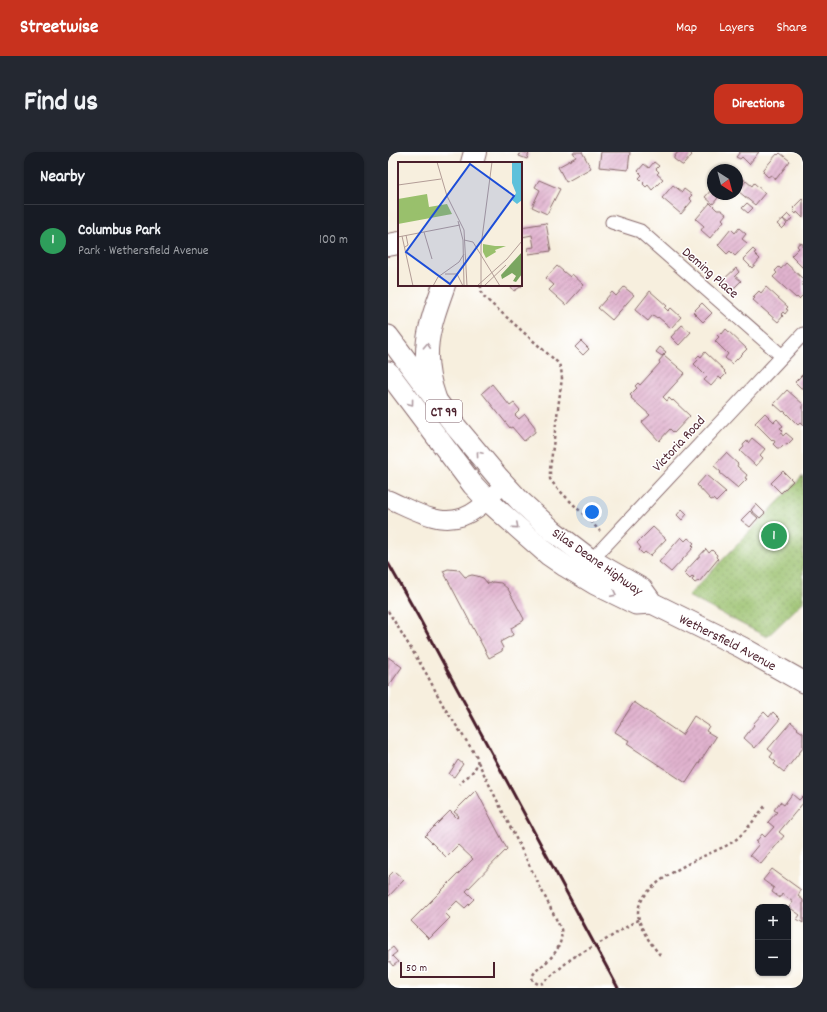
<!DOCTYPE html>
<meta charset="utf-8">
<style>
body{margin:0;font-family:Dekko,sans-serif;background:#242831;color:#f1f3f6}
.controls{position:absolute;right:12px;bottom:12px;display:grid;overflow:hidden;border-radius:8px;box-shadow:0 1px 3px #0004}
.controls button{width:36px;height:36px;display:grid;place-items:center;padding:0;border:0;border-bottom:1px solid #363941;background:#171b24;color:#f1f3f6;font:20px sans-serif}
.compass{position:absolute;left:319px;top:12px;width:36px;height:36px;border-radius:50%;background:#171b24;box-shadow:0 1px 3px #0004;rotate:144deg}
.scale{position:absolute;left:12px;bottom:10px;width:95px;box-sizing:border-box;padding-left:4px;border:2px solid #4a1f2b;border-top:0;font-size:11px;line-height:14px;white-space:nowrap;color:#4a1f2b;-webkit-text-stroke:3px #fff;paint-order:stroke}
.you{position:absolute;left:204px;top:360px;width:14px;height:14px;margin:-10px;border:3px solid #fff;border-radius:50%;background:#1a73e8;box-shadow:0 0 0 6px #1a73e833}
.badge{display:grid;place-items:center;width:26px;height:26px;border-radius:50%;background:#c8321e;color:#fff;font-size:13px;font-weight:700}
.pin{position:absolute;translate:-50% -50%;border:2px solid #fff;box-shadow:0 1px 4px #0006}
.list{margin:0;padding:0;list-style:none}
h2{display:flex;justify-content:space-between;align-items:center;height:52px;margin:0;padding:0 16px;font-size:17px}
h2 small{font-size:13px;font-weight:400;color:#9ea1a6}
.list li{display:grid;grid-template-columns:26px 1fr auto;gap:12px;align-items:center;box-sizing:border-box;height:72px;padding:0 16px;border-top:1px solid #363941}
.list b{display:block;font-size:15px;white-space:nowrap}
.list p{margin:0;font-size:13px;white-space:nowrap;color:#9ea1a6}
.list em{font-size:13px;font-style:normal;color:#9ea1a6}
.map{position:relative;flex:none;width:415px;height:836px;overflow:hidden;border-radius:12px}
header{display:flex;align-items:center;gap:24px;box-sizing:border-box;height:56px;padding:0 20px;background:#c8321e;color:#fff}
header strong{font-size:19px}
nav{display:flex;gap:22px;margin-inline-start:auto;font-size:14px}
.intro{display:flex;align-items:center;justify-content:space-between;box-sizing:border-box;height:96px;padding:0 24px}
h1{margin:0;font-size:28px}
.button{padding:10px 18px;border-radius:12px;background:#c8321e;color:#fff;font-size:14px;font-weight:700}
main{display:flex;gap:24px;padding:0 24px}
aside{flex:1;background:#171b24;border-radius:12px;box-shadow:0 1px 3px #0004}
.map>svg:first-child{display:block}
.park{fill:url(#park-dots);stroke:#72704c}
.building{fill:url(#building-hatch)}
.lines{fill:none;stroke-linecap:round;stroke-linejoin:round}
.minor-casing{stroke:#87686a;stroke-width:15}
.tertiary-casing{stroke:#87686a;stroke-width:19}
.primary-casing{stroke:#87686a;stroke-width:23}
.motorway-casing{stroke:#87686a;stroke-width:24}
.path{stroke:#87686a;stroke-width:2.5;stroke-dasharray:3 3;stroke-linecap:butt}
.minor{stroke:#fff;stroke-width:13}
.tertiary{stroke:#fff;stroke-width:17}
.primary{stroke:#fff;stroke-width:21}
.motorway{stroke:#fff;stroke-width:22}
.rail{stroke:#4a1f2b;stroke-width:3}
.oneway{stroke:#ae9aa0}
.labels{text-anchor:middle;stroke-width:3;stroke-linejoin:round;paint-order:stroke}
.shield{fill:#fff;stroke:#80626b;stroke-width:1}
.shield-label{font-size:13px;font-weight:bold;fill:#4a1f2b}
.street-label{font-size:14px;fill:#4a1f2b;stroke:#fff}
.inset-road{fill:none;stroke:#b29c96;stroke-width:1}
.view{fill:#1d4ed8;fill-opacity:0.15;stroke:#1d4ed8;stroke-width:2}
.inset-edge{fill:none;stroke:#4a1f2b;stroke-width:2}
</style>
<header>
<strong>Streetwise</strong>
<nav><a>Map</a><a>Layers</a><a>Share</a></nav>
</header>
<div class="intro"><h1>Find us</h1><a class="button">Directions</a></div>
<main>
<aside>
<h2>Nearby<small></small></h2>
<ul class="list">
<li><span class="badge" style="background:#2e9e5b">1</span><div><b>Columbus Park</b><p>Park · Wethersfield Avenue</p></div><em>100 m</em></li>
</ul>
</aside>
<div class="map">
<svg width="415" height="836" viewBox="0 0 415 836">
<defs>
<pattern id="park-dots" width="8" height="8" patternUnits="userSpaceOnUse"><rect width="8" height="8" fill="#99c06c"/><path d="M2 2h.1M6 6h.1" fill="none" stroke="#7f9b59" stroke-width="1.8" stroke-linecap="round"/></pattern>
<pattern id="building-hatch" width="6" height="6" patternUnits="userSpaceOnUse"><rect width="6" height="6" fill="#e1b3cf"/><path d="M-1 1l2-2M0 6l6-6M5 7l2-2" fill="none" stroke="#b891a8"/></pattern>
</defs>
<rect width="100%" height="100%" fill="#fff"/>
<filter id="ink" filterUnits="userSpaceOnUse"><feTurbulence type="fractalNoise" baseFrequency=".025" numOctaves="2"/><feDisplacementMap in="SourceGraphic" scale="8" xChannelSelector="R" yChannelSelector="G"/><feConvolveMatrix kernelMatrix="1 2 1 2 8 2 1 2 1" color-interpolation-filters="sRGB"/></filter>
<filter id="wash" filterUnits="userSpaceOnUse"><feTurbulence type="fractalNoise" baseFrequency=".012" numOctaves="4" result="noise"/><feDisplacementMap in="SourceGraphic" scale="16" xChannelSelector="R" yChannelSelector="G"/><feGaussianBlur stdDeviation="0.9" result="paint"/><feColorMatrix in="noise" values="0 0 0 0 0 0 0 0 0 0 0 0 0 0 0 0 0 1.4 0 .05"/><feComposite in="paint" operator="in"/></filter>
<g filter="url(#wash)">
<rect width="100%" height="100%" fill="#f7efde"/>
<path class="park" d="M415 324V450L379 485 300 444Z"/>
<g id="blocks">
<path class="building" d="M132 0 141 1 139 7 131 4Z
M185 0H194L203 16 178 30 170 15 188 5Z
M213 0H242L240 18 211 15Z
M290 0H301L304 3 295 13H294L286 7V5Z
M352 0H371L361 12 354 5 352 7 348 5Z
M392 1 402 9 388 27 383 23 380 25 375 20 376 17 389 2 390 3Z
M266 10 271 14 268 17 271 20 269 22 275 27 264 38 260 33 258 35 255 32 256 31 251 26 254 23 250 19 256 12 261 16Z
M349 21 357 28 349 37Z
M151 28 172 37 159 62 144 55 152 38 147 35Z
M358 29 364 34 366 31 377 41 367 53 350 39Z
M285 33 294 40 296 37 304 43 301 46 304 49 293 62 274 46Z
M325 36V42H333L325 52 317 45Z
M414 47 415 48V66L409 60 408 62 405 59 407 58 405 56Z
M322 51 329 58H333L338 62 334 67 336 69 322 86 313 78 316 74 308 67Z
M359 51 365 56 360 61 354 56Z
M400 62 404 66 400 71 395 67Z
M395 67 399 72 394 77 389 72Z
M158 71 163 99 141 102 140 96 146 95 144 83 134 85 133 75Z
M351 76 358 82 354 87 359 91 347 104 342 99 339 102 330 93 343 77 347 81Z
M411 91 415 92V116L403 104 411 96 409 94Z
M365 97 368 100 366 101 372 107 364 116 355 107Z
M398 111 415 127V143L411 147 409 145 408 146 385 125 389 121 387 119 391 115 393 117Z
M169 114 182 125 184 122 196 133 178 153 161 138 166 133 158 126Z
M348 116 351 120 347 124 353 129 344 138 335 128Z
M122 133H133L134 134 126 139Z
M236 135 246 143 224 168 210 156 224 140 228 144Z
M378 135 400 155 398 157 400 158 397 162 395 160 393 162 395 164 390 170 365 148 367 146 365 145 371 139 373 141Z
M262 139 279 154 277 156 280 159 283 156 293 165 283 176 270 165 269 166 265 163 260 169 247 158Z
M314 151 324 161 315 170 305 160Z
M294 173 303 180 291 193 283 185Z
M338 177 359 197 344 212 337 206 340 202 327 189 331 185 329 183 332 180 334 182Z
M193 189 201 197 195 203 187 195Z
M272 195 278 200 274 204 268 200Z
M317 200 337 219 336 220 338 222 333 227 331 225 323 234 316 228 319 225 306 212 310 208 308 206 311 203 313 205Z
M276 203 297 221 275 245 279 249 281 246 284 249 285 248 302 264 286 281 282 277 271 289 254 270 262 263 243 246 244 245 242 243 249 236 247 234 250 231 252 233 272 211 271 209Z
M415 222V238L407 230Z
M104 232 122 254 126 251 132 258 127 263 131 267 137 262 147 275V280L136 289 124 275 122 276 94 241Z
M399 238 415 252V274L412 271 410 273 396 259 395 260 386 252Z
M377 261 386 270 389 267 395 274 392 276 395 279 393 281 395 284 398 281 405 287 399 293 397 292 393 296H389L385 292 387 290 385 287 384 288 367 271Z
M364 286 377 297 372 303 375 306 368 314 352 299 356 295 355 293 359 289 360 291Z
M338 301 350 312 349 314 359 323 357 326 359 327 350 336 332 321 333 320 326 314Z
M395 319 405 329 393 341 383 331Z
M318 323 338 340 328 350 325 347 323 348 309 333Z
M368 352 377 361 372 366 363 358Z
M294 357 299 362 294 368 289 363Z
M362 359 370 366 362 375 353 368Z
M265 375 278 387 262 404 257 400 255 402 251 398 253 396 249 391Z
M293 385 297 389 300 386 306 391 304 393 306 395 283 420 271 410Z
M318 397 321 401 324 398 329 403 328 405 330 407 311 430 310 429 307 431 304 428 306 426 305 424 302 427 296 421Z
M60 417 71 418 77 425 84 423 89 424 95 426 100 432 104 430 113 431 120 437 136 467 135 469 123 476 125 483 112 490 115 496 114 499 101 506 55 419Z
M0 505 14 515 0 535Z
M246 550 294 583 306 564 321 574 318 579 328 585 298 631 239 592 241 588H240L227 580Z
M376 560 381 565 385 560 392 567 367 596 356 586 366 573 365 572Z
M403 570 410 576 409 577 415 581V596L396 620 386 612 388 610 382 605 385 601 380 597Z
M70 608 75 612 66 625 61 622Z
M88 638 119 697 78 739 86 747 77 756 69 749 57 761 62 766 41 787 23 769 85 707 70 693 58 705 37 684 62 659 69 666 71 664 66 660Z
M404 642 411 648 415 644V651L391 680 396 684 373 712 362 703 371 692 368 690 374 682 377 685 386 675 380 670 389 660 386 658 392 650 396 653Z
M384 717 413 738 410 744 415 748V771L409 767 412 763 401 755 405 750 394 742 392 746 384 740 386 736 375 728Z
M6 719 16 728 0 745V725Z
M5 795 9 800 4 804 10 810 5 814 0 808V799Z"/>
</g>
</g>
<g filter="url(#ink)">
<use href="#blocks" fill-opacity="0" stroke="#87686a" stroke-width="1"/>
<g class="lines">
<g class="minor-casing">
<path id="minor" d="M224 70 252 79 394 204
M199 413 415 182"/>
</g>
<g class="tertiary-casing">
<path id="tertiary" d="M0 347C30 360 59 380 89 357 99 350 107 340 116 332"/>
</g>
<g class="primary-casing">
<g id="primary">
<path id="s1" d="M0 184 68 275 109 324 132 349 165 379 203 408 254 437 264 451 353 495 415 530"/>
<path d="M0 220 85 333 99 348 119 366 161 403 177 414 207 432 248 452 264 451"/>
</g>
</g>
<g class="motorway-casing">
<path id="motorway" d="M84 11 87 0
M0 93 11 91
M47 246C31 202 41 175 56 133"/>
</g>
<path class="path" d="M93 133V139L97 146 169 210 173 216 174 226 162 317V327L168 335 212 379
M0 459 38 521 56 555 89 605C92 617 79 624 72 632
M90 610 173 777C176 792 165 805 155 813 150 817 146 820 144 825L145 829 150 832 155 831 184 806 219 787 251 767
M272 803C263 792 250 775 250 760 251 735 298 712 318 703 326 699 335 696 343 691 357 682 367 666 378 653"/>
<use href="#minor" class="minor"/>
<use href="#tertiary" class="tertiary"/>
<use href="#primary" class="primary"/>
<use href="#motorway" class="motorway"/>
<path class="rail" d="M0 411 30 464 230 836"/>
</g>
<defs><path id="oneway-chevron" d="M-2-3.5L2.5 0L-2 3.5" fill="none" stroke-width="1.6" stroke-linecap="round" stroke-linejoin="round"/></defs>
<g class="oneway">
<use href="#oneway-chevron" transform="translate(39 194) rotate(-87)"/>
<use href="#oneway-chevron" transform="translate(23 251) rotate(53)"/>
<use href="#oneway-chevron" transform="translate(91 302) rotate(-130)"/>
<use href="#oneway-chevron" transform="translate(128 374) rotate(41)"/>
<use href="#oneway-chevron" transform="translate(226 442) rotate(26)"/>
</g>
</g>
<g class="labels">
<rect class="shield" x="38" y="248" width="36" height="22" rx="3"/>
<g class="shield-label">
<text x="56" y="264">CT 99</text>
</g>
<g class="street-label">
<text transform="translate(323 120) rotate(41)" y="5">Deming Place</text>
<text transform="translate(290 291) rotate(-47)" y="5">Victoria Road</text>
<text transform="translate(210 409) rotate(35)" y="5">Silas Deane Highway</text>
<text dy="5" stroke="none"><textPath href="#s1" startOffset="465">Wethersfield Avenue</textPath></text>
</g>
</g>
<g transform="translate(10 10)">
<rect width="124" height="124" fill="#f7efde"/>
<path d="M124 90V112L118 120 115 119 118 114 114 111 104 117 103 113Z" fill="#7aa660"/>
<path d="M29 32 31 45 49 42 54 52 0 62V37ZM85 82 97 84H108L97 88 98 90 88 96 85 90Z" fill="#99c06c"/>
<path d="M19 34 28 40 30 53 16 51 13 48Z" fill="#99c06c"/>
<path d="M114 0H124V38L119 42 114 38 118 31 114 21Z" fill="#5dc1db"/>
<path class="inset-road" d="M39 0 49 34 66 68 69 124M0 23 43 17M60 59 65 78 66 124M26 70 34 97M4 74 15 124M0 75 62 63M66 78 75 80 102 124M7 85 10 83 8 73M47 112H59L65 124M35 124 40 115 61 100 66 92M79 124 109 97 124 79M83 124V84L94 0M86 124 108 103"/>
<path class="view" d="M72 2 116 34 52 122 8 90Z"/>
<rect width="124" height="124" class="inset-edge"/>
</g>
</svg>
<div class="controls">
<button>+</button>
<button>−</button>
</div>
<svg class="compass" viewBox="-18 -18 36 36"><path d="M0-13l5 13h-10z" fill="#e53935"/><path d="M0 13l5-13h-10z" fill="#9ea1a6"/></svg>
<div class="scale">50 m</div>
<div class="you"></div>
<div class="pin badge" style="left:386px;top:384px;background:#2e9e5b">1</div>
</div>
</main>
